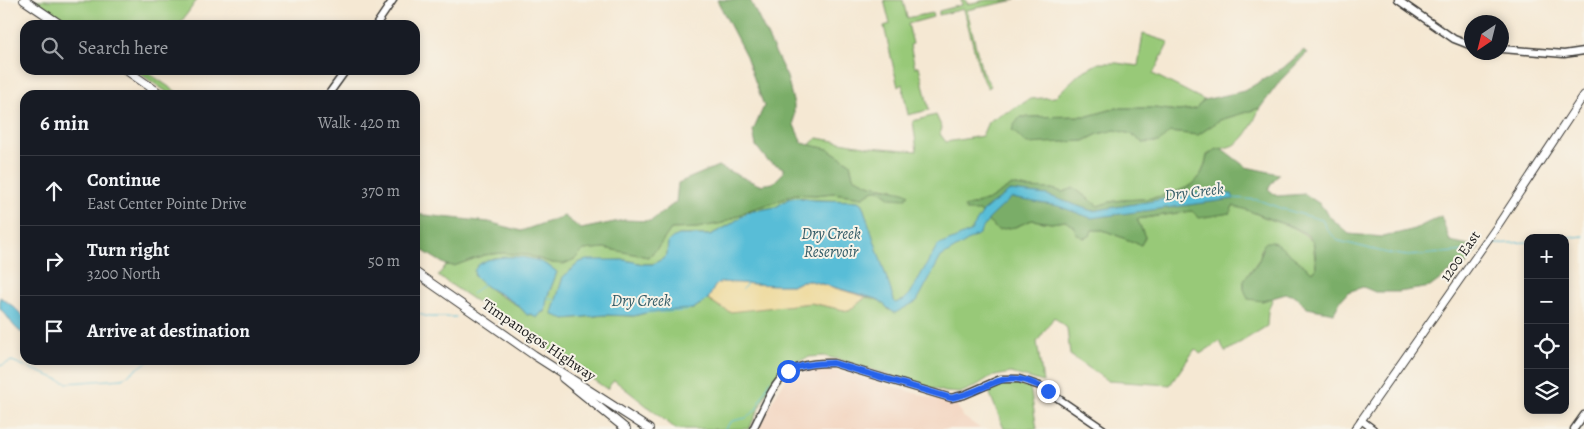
<!DOCTYPE html>
<meta charset="utf-8">
<style>
body{margin:0;font-family:Alegreya,serif;background:#242831;color:#f1f3f6}
.controls{position:absolute;right:15px;bottom:15px;display:grid;overflow:hidden;border-radius:10px;box-shadow:0 2px 8px #0003}
.controls button{width:45px;height:45px;display:grid;place-items:center;padding:0;border:0;border-bottom:1px solid #363941;background:#171b24;color:#f1f3f6;font:25px sans-serif}
.compass{position:absolute;left:1464px;top:15px;width:45px;height:45px;border-radius:50%;background:#171b24;box-shadow:0 2px 8px #0003;rotate:215deg}
.stop{position:absolute;width:15px;height:15px;margin:-11px;border:4px solid #2563eb;border-radius:50%;background:#fff}
.stop.end{background:#2563eb;border-color:#fff;box-shadow:0 1px 5px #0008}
.list{margin:0;padding:0;list-style:none}
h2{display:flex;justify-content:space-between;align-items:center;height:65px;margin:0;padding:0 20px;font-size:21px}
h2 small{font-size:16px;font-weight:400;color:#9ea1a6}
.list li{display:grid;grid-template-columns:32px 1fr auto;gap:15px;align-items:center;box-sizing:border-box;height:70px;padding:0 20px;border-top:1px solid #363941}
.list b{display:block;font-size:19px;white-space:nowrap}
.list p{margin:0;font-size:16px;white-space:nowrap;color:#9ea1a6}
.list em{font-size:16px;font-style:normal;color:#9ea1a6}
.icon{flex:none;width:28px;height:28px;fill:none;stroke:currentColor;stroke-width:2;stroke-linecap:round;stroke-linejoin:round}
.map{position:relative;flex:none;width:1584px;height:429px;overflow:hidden}
.search{position:absolute;background:#171b24;box-shadow:0 2px 8px #0003;left:20px;top:20px;width:400px;height:55px;display:flex;align-items:center;gap:12px;box-sizing:border-box;padding:0 18px;border-radius:15px;color:#9ea1a6;font-size:19px}
.panel{position:absolute;background:#171b24;box-shadow:0 2px 8px #0003;left:20px;top:90px;width:400px;height:275px;border-radius:15px}
.map>svg:first-child{display:block}
.built{fill:#f3d4bf}
.green{fill:#98c978;stroke:#5a724a;fill-rule:evenodd}
.forest{fill:#7aad68;stroke:#4b6442}
.sand{fill:#eeda9e;stroke:#857b5d}
.water{fill:#59bdd7;stroke:#3a6c7a}
.lines{fill:none;stroke-linecap:round;stroke-linejoin:round}
.stream{stroke:#59bdd7;stroke-width:1}
.tertiary-casing{stroke:#3d3b37;stroke-width:9}
.secondary-casing{stroke:#3d3b37;stroke-width:9}
.primary-casing{stroke:#3d3b37;stroke-width:10}
.tertiary{stroke:#fff;stroke-width:6}
.secondary{stroke:#fff;stroke-width:7}
.primary{stroke:#fff;stroke-width:8}
.route{stroke:#2563eb;stroke-width:6}
.labels{text-anchor:middle;stroke-width:4;stroke-linejoin:round;paint-order:stroke}
.street-label{font-size:15px;fill:#1c1c1c;stroke:#f7f3e8}
.water-label{font-size:16px;font-style:italic;fill:#345c67;stroke:#f7f3e8}
</style>
<div class="map">
<svg width="1584" height="429" viewBox="0 0 1584 429">
<rect width="100%" height="100%" fill="#f7f3e8"/>
<filter id="ink" filterUnits="userSpaceOnUse"><feTurbulence type="fractalNoise" baseFrequency=".02" numOctaves="2"/><feDisplacementMap in="SourceGraphic" scale="10" xChannelSelector="R" yChannelSelector="G"/><feConvolveMatrix kernelMatrix="1 2 1 2 8 2 1 2 1" color-interpolation-filters="sRGB"/></filter>
<filter id="wash" filterUnits="userSpaceOnUse"><feTurbulence type="fractalNoise" baseFrequency=".0096" numOctaves="4" result="noise"/><feDisplacementMap in="SourceGraphic" scale="20" xChannelSelector="R" yChannelSelector="G"/><feGaussianBlur stdDeviation="1.12" result="paint"/><feColorMatrix in="noise" values="0 0 0 0 0 0 0 0 0 0 0 0 0 0 0 0 0 1.4 0 .05"/><feComposite in="paint" operator="in"/></filter>
<g filter="url(#wash)">
<rect width="100%" height="100%" fill="#f5e8d3"/>
<path class="built" d="M819 367 840 371 948 403H956L962 416 981 429H757L762 417 787 378Z"/>
<path class="green" d="M34 0H197L179 25H70Z
M884 0H903L907 18 932 13 933 17 908 24 913 44 910 45 915 67 919 66 929 110 908 115 902 84 898 87 884 26 890 24Z
M961 0H966L967 4 987 0H1016L967 10 982 72 991 86 988 88 980 73 964 9 939 15V11L962 5Z
M1143 34 1169 42 1153 74 1204 100 1196 109 1178 111 1154 108H1117L1088 116 1020 117 1058 142 1084 141 1098 134 1115 130 1131 134 1143 143 1170 132 1198 135 1220 120 1260 108C1254 120 1248 137 1236 144 1226 149 1218 148 1207 155 1205 165 1202 176 1194 183 1187 190 1154 199 1143 199 1125 200 1115 199 1098 206L1074 188 1063 192 1052 189 1026 188 1012 185 989 200 984 201 980 210 986 220 1015 227 1032 220 1051 223 1065 221 1074 226 1092 230H1103L1141 245 1145 237 1137 219 1192 211 1199 217 1230 213 1233 205C1247 209 1258 215 1271 220 1291 227 1296 226 1313 242L1316 269 1312 272 1300 263 1261 248 1260 258 1244 280V289L1262 301 1273 297 1268 311 1267 326 1225 352 1220 341 1200 354 1195 349 1170 385 1108 381 1070 355 1067 328 1054 317 1037 342 1043 382 1011 373 990 377 974 387 960 393 945 392 841 360 824 356 809 357 782 368 771 384 749 429H676L614 380 607 389 438 276 446 265 454 266 484 255 502 253 527 255 552 263 575 259 584 250 604 248 648 257 657 249 671 229 697 228 723 223 749 210 776 202 795 194 815 195 833 193 863 197 874 190H880L891 198 894 189 871 185 853 177 850 163 828 149 809 145 817 138 870 147 917 151 913 121 936 115 942 128 940 134 946 142 982 136 988 122 1001 114 1010 111 1030 99 1055 97 1080 73 1099 63H1117L1138 66ZM804 197 813 200 858 201 862 204 897 311 889 310 882 301 866 297 849 311 811 303 749 309 720 307 708 299 693 309 649 312 634 316 604 315 565 319 559 290 563 277 580 262 625 260 643 264H653L664 258 667 254 668 242 679 235H710L728 226 748 212 776 207 788 199ZM513 257 544 264 557 272 547 298 545 312 527 315C520 305 511 302 500 296 492 291 484 284 476 278L474 275 477 266 493 258Z
M135 70H147V72L181 95H171Z
M1002 384H1012L1030 387 1037 429H1004L988 389Z"/>
<path class="forest" d="M717 0H750L787 77 794 105V125L802 143 828 149 850 163 853 177 871 185 904 192 909 195 904 199 891 198 880 190H874L863 197 833 193 815 195 795 194 776 202 749 210 723 223 697 228 671 229 657 249 648 257 604 248 584 250 575 259 564 264 552 263 527 255 502 253 484 255 454 266 446 265 415 246V214L489 222 521 231 564 216 581 229 624 220 651 221 676 202 678 183 718 166 759 185 773 183 783 173V168L767 160 756 146 753 131 764 106 746 56Z
M1304 50 1307 53 1281 80 1260 108 1220 120 1198 135 1170 132 1159 142 1143 143 1131 134 1115 130 1098 134 1084 141 1027 144 1012 130 1014 125 1020 117 1088 116 1117 108H1154L1178 111 1195 109 1204 100 1244 91 1283 68Z
M1221 148 1246 167 1279 174 1268 189 1277 196 1305 194 1320 204 1330 217 1349 234 1383 237 1415 229 1441 216 1450 241 1479 247 1464 267 1450 272 1430 287 1399 292H1375L1363 287 1348 292 1341 300 1334 313 1307 308 1296 296 1286 294 1262 301 1248 299 1244 289V280C1248 274 1255 267 1259 260 1264 250 1259 238 1276 243L1312 272 1316 269C1316 264 1315 245 1313 242 1304 227 1284 225 1270 219 1257 214 1246 209 1233 206L1230 213 1199 218 1192 211 1137 219 1145 237 1141 245 1103 230H1092L1090 236 1084 238 1076 234 1074 226 1065 221 1051 223 1032 220 1015 227 998 230 986 220 980 211H966L964 207 989 200 1012 185 1026 188 1052 189 1063 192 1074 188 1098 206C1116 199 1125 200 1143 199 1154 199 1187 190 1194 183 1202 176 1205 165 1207 156L1215 150Z"/>
<path class="sand" d="M724 281 756 284 794 285 802 281H811L866 297 849 311 811 303 730 312 720 307 708 299 715 285Z"/>
<path class="water" d="M1010 191 1047 195 1092 211 1201 193 1232 194 1234 199 1091 218 1058 206 1011 198 989 219 979 234 941 257 917 301 895 313C888 310 884 303 877 299L811 281H802L794 285H774L720 282 715 286 708 299 693 309 649 312 634 316 604 315 565 319 553 315 552 313 563 277 580 262 587 260H625L643 264H653L664 258 667 254 668 242 672 238 679 235H710L728 226 748 212 776 207 788 199 796 197 814 200 858 201 862 204 895 303 904 300 910 294 937 246 970 232 985 209Z
M505 257C525 256 541 259 557 272L547 298 545 312H542L537 318 531 314 527 315C514 297 490 293 475 277L474 271C479 260 493 258 505 257Z
M0 297 14 307 25 318V333L24 334C11 327 11 318 0 309Z"/>
<g class="lines">
<path class="stream" d="M1233 198 1258 200 1283 209 1322 220 1328 231 1339 241 1387 253 1408 256 1466 251
M1565 238 1584 236
M1492 244 1528 242
M743 289 747 283
M472 294 484 284
M547 298 555 300
M415 313 429 317H456
M646 313 687 311 690 308
M0 366 12 361 67 383 122 379 150 360
M724 429 732 421 746 418 756 410 770 380"/>
</g>
</g>
<g filter="url(#ink)">
<g class="lines">
<g class="tertiary-casing">
<path id="tertiary" d="M1398 0 1454 39 1472 46
M376 25 393 0
M1502 49 1564 54 1584 51
M328 95 346 70
M1361 420 1373 429
M753 429C775 386 778 361 833 363L951 398 964 395 1001 379H1019L1040 386 1103 429
M1574 429 1584 415"/>
</g>
<g class="secondary-casing">
<path id="secondary" d="M1355 429 1498 225 1584 95"/>
</g>
<g class="primary-casing">
<path id="primary" d="M24 0 61 25
M126 70 162 95
M415 272 534 355 649 429
M563 378 626 429"/>
</g>
<use href="#tertiary" class="tertiary"/>
<use href="#secondary" class="secondary"/>
<use href="#primary" class="primary"/>
</g>
</g>
<g class="lines" filter="url(#ink)">
<path class="route" d="M788 371C802 364 817 363 833 363L951 398C994 390 1002 363 1048 391"/>
</g>
<g class="labels">
<g class="street-label">
<text transform="translate(1460 256) rotate(-55)" y="5">1200 East</text>
<text transform="translate(539 340) rotate(34)" y="5">Timpanogos Highway</text>
</g>
<g class="water-label">
<text transform="translate(1194 191) rotate(-7)" y="6">Dry Creek</text>
<text x="831" y="239">Dry Creek<tspan x="831" dy="18">Reservoir</tspan></text>
<text x="641" y="306">Dry Creek</text>
</g>
</g>
</svg>
<div class="controls">
<button>+</button>
<button>−</button>
<button><svg class="icon" aria-label="locate" viewBox="0 0 24 24"><circle cx="12" cy="12" r="6"/><path d="M12 2v4M12 18v4M2 12h4M18 12h4"/></svg></button>
<button><svg class="icon" aria-label="layers" viewBox="0 0 24 24"><path d="M12 4l9 5-9 5-9-5zM3 14l9 5 9-5"/></svg></button>
</div>
<svg class="compass" viewBox="-18 -18 36 36"><path d="M0-13l5 13h-10z" fill="#e53935"/><path d="M0 13l5-13h-10z" fill="#9ea1a6"/></svg>
<div class="stop" style="left:788px;top:371px"></div>
<div class="stop end" style="left:1048px;top:391px"></div>
<div class="search"><svg class="icon" aria-label="search" viewBox="0 0 24 24"><circle cx="10" cy="10" r="6"/><path d="M15 15l6 6"/></svg>Search here</div>
<section class="panel">
<h2>6 min<small>Walk · 420 m</small></h2>
<ul class="list">
<li><svg class="icon" aria-label="ahead" viewBox="0 0 24 24"><path d="M12 20V5M6 11l6-6 6 6"/></svg><div><b>Continue</b><p>East Center Pointe Drive</p></div><em>370 m</em></li>
<li><svg class="icon" aria-label="right" viewBox="0 0 24 24"><path d="M7 20v-9h11M14 6l5 5-5 5"/></svg><div><b>Turn right</b><p>3200 North</p></div><em>50 m</em></li>
<li><svg class="icon" aria-label="arrive" viewBox="0 0 24 24"><path d="M6 21V4h12l-3 4 3 4H6"/></svg><div><b>Arrive at destination</b></div></li>
</ul>
</section>
</div>
